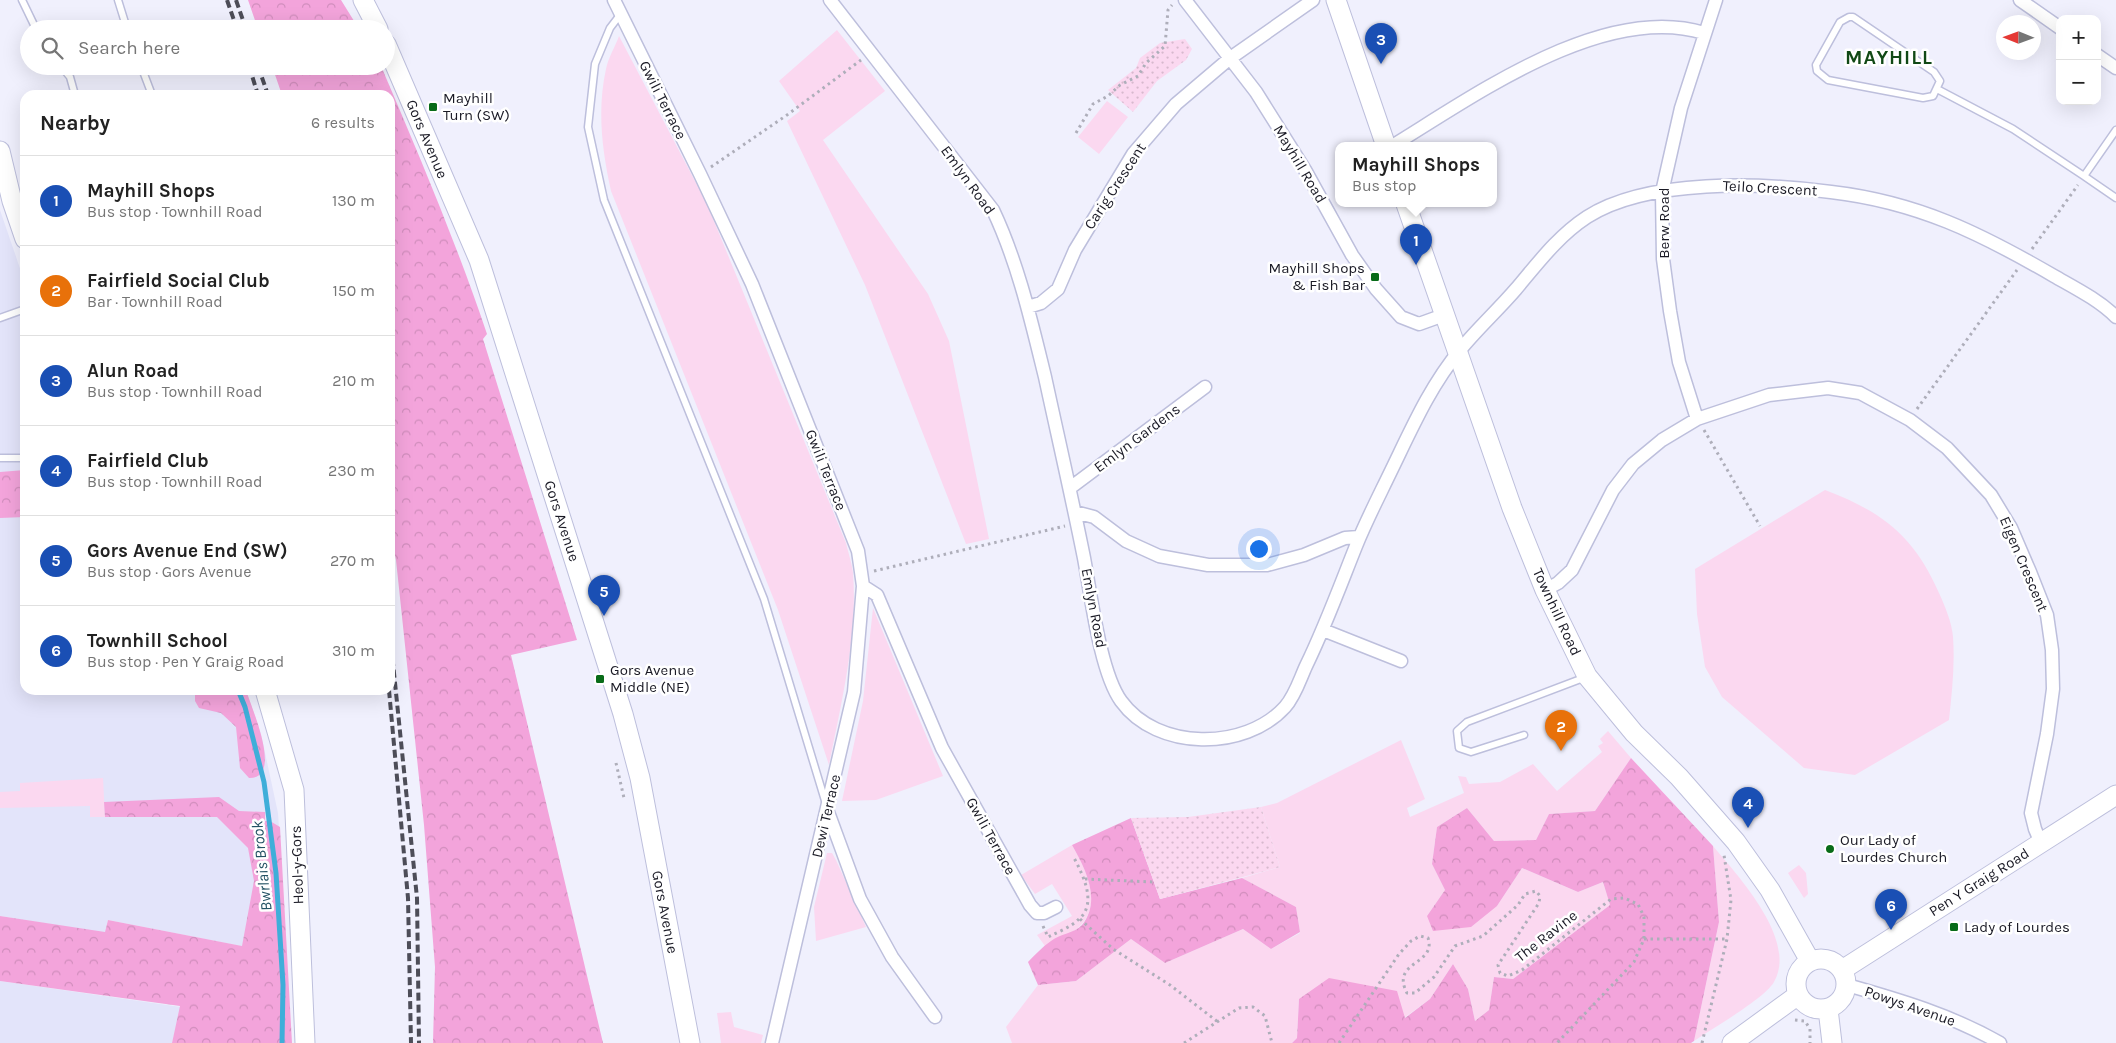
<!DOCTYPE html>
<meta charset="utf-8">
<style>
body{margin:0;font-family:Karla,sans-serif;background:#f2f2f2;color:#222}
.controls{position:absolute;right:15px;top:15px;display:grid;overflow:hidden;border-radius:10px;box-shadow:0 5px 20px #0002}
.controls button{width:45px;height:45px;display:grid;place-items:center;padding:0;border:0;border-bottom:1px solid #e0e0e0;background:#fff;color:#222;font:25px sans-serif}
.compass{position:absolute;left:1996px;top:15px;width:45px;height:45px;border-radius:50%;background:#fff;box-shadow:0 5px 20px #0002;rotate:271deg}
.you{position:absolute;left:1258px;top:548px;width:18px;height:18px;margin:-12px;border:4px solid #fff;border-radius:50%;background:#1a73e8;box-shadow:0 0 0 8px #1a73e833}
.badge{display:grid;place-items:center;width:32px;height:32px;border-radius:50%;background:#b45309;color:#fff;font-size:16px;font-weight:700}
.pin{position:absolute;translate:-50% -41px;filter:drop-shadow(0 1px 2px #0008)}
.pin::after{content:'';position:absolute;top:26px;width:18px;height:15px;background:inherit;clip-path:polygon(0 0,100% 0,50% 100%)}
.popup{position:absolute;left:1335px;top:142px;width:162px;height:65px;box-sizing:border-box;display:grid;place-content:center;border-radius:10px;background:#fff;filter:drop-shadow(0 1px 4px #0005);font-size:16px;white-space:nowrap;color:#767676}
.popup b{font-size:19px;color:#222}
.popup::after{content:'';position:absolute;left:50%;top:100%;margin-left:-10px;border:10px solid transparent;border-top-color:#fff}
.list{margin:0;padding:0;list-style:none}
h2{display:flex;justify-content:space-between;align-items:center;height:65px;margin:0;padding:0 20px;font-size:21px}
h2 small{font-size:16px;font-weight:400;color:#767676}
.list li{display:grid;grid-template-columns:32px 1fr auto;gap:15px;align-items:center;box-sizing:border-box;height:90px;padding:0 20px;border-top:1px solid #e0e0e0}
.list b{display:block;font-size:19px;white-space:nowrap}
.list p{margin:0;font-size:16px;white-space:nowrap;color:#767676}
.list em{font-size:16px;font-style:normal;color:#767676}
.icon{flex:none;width:28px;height:28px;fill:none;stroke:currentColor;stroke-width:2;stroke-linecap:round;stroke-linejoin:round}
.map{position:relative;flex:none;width:2116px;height:1043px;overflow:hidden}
.search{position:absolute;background:#fff;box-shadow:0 5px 20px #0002;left:20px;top:20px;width:375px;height:55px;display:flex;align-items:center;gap:12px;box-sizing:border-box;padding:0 18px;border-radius:28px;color:#767676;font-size:19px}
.panel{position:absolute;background:#fff;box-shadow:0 5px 20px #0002;left:20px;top:90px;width:375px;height:605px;border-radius:15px}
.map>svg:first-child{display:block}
.built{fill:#e3e4fa}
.grass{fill:#fbd8f0}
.forest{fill:url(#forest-crowns)}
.park{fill:url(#park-dots)}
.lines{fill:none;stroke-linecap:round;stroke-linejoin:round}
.stream{stroke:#3faed9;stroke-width:5}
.lane-casing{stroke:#bdbfdc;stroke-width:9}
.street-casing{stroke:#bdbfdc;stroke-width:15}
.secondary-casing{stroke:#bdbfdc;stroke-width:21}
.path{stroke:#aeaeba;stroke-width:3;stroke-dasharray:2.5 4;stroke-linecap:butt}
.lane{stroke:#fff;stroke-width:6}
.street{stroke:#fff;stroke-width:12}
.secondary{stroke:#fff;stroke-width:19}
.rail{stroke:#4d4d58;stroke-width:4;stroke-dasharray:8 4;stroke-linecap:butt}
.poi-dot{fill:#086b18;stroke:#fff;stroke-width:2}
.labels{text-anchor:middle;stroke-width:5;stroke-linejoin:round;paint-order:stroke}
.poi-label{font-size:15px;fill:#1a1a25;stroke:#fff;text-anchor:start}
.street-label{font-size:15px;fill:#1a1a25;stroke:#fff}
.water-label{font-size:16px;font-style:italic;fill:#245264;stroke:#fff}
.district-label{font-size:20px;font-weight:bold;letter-spacing:1px;fill:#114916;stroke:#fff}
</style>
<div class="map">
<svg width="2116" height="1043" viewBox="0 0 2116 1043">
<defs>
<pattern id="forest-crowns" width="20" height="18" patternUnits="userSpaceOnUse" patternTransform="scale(1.25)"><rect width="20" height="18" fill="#f3a4db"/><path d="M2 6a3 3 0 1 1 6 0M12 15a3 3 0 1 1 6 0" fill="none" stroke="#d08dbc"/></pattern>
<pattern id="park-dots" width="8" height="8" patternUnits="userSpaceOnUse" patternTransform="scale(1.25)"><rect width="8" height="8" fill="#fbd8f0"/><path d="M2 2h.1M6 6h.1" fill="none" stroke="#d7b9ce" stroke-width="1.8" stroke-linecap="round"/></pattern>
</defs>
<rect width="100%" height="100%" fill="#f0f0fd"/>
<path class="built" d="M0 210 25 283V690H246L261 734 278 813 287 955 108 920 105 933 0 916Z
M0 981 181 1007 172 1043H0Z"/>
<path class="grass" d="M837 30 885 91 823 140 928 294 949 341 989 539 966 544 865 285 787 121 800 111 779 81Z
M619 36 707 204 846 543C848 552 852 563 853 573 858 635 841 704 829 765L778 610 611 191C602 150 597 110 606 69 608 58 615 47 619 36Z
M1107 101 1128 117 1099 154 1078 137Z
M1825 490C1883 512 1914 536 1939 593 1945 606 1952 623 1953 637 1955 665 1952 692 1949 720L1855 775 1804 768 1722 697 1705 667 1697 614 1695 569Z
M873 608 943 776 876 800 842 801 863 701Z
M1608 731 1631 758 1595 811 1549 814 1536 840 1494 841 1467 808 1437 827 1432 864 1445 890 1427 916 1497 906 1522 868 1578 892 1603 882 1610 905 1513 979 1494 977 1489 1010 1475 1021 1468 989 1453 964 1430 999 1404 1018 1299 999 1297 1038 1292 1043H1012L1006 1027 1038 985 1076 981 1131 939 1165 963 1243 929 1271 949 1300 933 1296 907 1242 878 1280 867 1261 807 1277 803 1401 740 1425 799 1407 808 1410 817 1464 793 1458 776 1466 777 1469 784 1500 782 1533 764 1557 791 1602 752 1598 746 1603 743 1600 739Z
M103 778 105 817H90V806L0 808V792L20 791V783Z
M1072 845C1085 868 1103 901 1081 925 1073 935 1055 937 1045 946L1037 935 1072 916 1052 884 1035 894 1021 875Z
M1713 846C1738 876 1798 940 1774 982 1764 999 1713 1028 1694 1041L1719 922Z
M827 853H832L836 860 866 927 816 941 814 907Z
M1799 865 1806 873 1808 894 1804 898 1788 873Z
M731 1012 734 1027 763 1035 761 1043H721L717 1013Z"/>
<path class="forest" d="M248 0H341L359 29H258Z
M272 66H381C419 155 456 242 487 334L483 339 577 640 511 655 603 1043H433L435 967 424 825 396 560 390 532V95H282Z
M25 470V517L0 518V472Z
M195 690H246C251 707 284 779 249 778L240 768 236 727 221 713 199 708 195 701Z
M1631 758 1713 846 1719 922 1694 1041 1691 1043H1292L1297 1038 1299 999 1329 978 1397 991 1405 1018 1430 999 1453 964 1468 989 1475 1021 1489 1010 1494 977 1513 979 1610 905 1603 882 1578 892 1522 868 1497 906 1471 927 1433 931 1427 916 1445 890 1432 864 1437 827 1467 808 1494 841 1536 840 1549 814 1595 811Z
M219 797 239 811 265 812V821H270L280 827 292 1043H172L180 1006 0 981V916L105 932 108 920 242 946 254 881 248 848 217 817H105L104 802Z
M1131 818 1160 899 1242 878 1296 907 1300 932 1271 949 1243 929 1165 963 1131 939 1076 981 1038 985 1028 962C1035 955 1042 947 1051 941 1059 934 1075 933 1082 925 1102 900 1085 868 1072 845Z"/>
<path class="park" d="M1185 39 1192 49 1186 60 1157 81 1133 112 1108 90 1136 68 1140 58 1160 43Z
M1261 807 1280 867 1160 899 1131 818 1188 817Z"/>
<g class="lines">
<path class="stream" d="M238 690 245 707 264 782 276 873 283 985 282 1043"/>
<g class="lane-casing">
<path id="lane" d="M22 0 36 29
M118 0 127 29
M620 15 610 28 595 64 588 127 604 200 764 599 826 804
M1849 17H1853L1934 72 1940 81 1933 96 1923 98 1828 80 1817 71 1816 65 1840 22Z
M61 66 70 77 75 95
M141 66 152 95
M1937 89 2013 129 2084 176 2116 130
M2084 176 2116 198
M0 318 25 309
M0 458H25
M1524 735 1471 752 1459 748 1457 731 1467 722 1586 677"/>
</g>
<g class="street-casing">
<path id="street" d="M614 0 700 174 752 284 858 551 863 586 877 595 942 748 1030 905 1037 913H1044L1056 907
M830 0 993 210C1018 263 1031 320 1045 377 1058 437 1072 498 1084 558 1091 595 1100 672 1121 701 1157 751 1245 751 1285 707 1295 696 1300 679 1306 666 1325 627 1340 586 1356 546 1366 521 1379 496 1391 471 1411 430 1430 386 1460 350 1477 329 1498 310 1516 289 1538 263 1558 236 1587 217 1648 178 1762 183 1831 192 1917 202 1980 233 2054 276 2075 288 2099 300 2116 317
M1185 0 1256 92 1305 170 1352 255 1376 289 1401 317 1419 324 1444 315
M2020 0 2060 28
M2097 55 2116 68
M1392 146C1474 96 1604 2 1704 33
M1028 307 1041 303 1058 289 1075 250 1133 154 1176 104 1229 59 1313 0
M1697 419 1679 362 1670 311 1663 259 1662 192 1681 108 1716 0
M1070 488 1205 387
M1075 512 1094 517 1126 541 1159 556 1208 565H1267L1304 555 1345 538 1359 537
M1545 590 1558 583 1572 570 1613 490 1633 464 1662 440 1697 419 1769 395 1828 388 1860 393 1910 420 1947 448 1991 495 2011 528 2030 572 2047 615 2052 650 2053 689 2047 734 2031 813 2035 829 2041 843
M1323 630 1401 661
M828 812 860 899 892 957 935 1017
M1847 985C1900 1000 1951 1015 2000 1043
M772 1043 854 692 863 586"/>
</g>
<g class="secondary-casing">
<path id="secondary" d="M363 0 378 29
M1336 0 1386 146
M386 44 479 260 623 714 640 778 690 1043
M0 151 12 201 25 239
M1406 204 1512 508 1545 590 1587 676 1634 733 1679 777 1736 842 1770 890 1810 961
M265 690 294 790 305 1043
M1796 984a25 25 0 1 1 50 0a25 25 0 1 1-50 0Z
M1842 970 2116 795
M1828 1009 1832 1043
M1732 1043 1798 995"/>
</g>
<path class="path" d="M1076 133 1093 104 1108 96 1120 85 1138 76 1146 63 1165 46 1168 10 1172 5
M711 167 787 115 861 60
M2032 249 2078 185
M1917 409 2017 270
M1704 430 1760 526
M874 571 1065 526
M616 763 624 798
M1085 879 1153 882
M1080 919 1113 949 1170 985 1218 1022
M1043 926 1048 937C1058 932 1071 927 1079 919 1098 903 1082 873 1073 856
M1644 939H1727
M1795 1020 1805 1021 1810 1029V1043
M1184 1043 1239 1008 1253 1007 1265 1016 1272 1043
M1339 1043 1399 954 1411 941 1420 936 1428 938C1437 965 1390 961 1407 993H1415L1434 977 1455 946 1483 936 1518 905 1525 894 1536 891 1540 896 1539 903 1498 965 1500 973 1508 976 1522 970 1611 899 1624 898 1638 904 1644 917V939L1634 962 1557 1043
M1702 1043 1727 939 1731 900 1724 855"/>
<use href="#lane" class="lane"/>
<use href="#street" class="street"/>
<use href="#secondary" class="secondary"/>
<path class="rail" d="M227 0 237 29
M236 0 246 29
M249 66 258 95
M258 66 268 95
M390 634 417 898 419 1043
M389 690 408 898 411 1043"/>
</g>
<g class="poi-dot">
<rect x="428" y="102" width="10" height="10" rx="2.5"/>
<rect x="1370" y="272" width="10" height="10" rx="2.5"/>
<rect x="595" y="674" width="10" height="10" rx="2.5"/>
<circle cx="1830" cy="849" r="5"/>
<rect x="1949" y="922" width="10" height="10" rx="2.5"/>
</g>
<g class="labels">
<g class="poi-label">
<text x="443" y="103">Mayhill<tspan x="443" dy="17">Turn (SW)</tspan></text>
<text x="1365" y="273" text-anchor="end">Mayhill Shops<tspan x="1365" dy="17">&amp; Fish Bar</tspan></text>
<text x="610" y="675">Gors Avenue<tspan x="610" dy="17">Middle (NE)</tspan></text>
<text x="1840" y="845">Our Lady of<tspan x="1840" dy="17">Lourdes Church</tspan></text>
<text x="1964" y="932">Lady of Lourdes</text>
</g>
<g class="street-label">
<text transform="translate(663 100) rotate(63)" y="5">Gwili Terrace</text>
<text transform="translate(427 139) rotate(67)" y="5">Gors Avenue</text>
<text transform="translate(1300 164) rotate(59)" y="5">Mayhill Road</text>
<text transform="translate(968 180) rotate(54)" y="5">Emlyn Road</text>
<text transform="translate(1115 186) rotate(-57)" y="5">Carig Crescent</text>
<text transform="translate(1770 188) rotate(3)" y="5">Teilo Crescent</text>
<text transform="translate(1664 223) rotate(-90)" y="5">Berw Road</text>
<text transform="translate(1137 438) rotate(-37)" y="5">Emlyn Gardens</text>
<text transform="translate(826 470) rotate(68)" y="5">Gwili Terrace</text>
<text transform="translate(562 521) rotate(72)" y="5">Gors Avenue</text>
<text transform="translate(2024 564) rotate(67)" y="5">Eigen Crescent</text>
<text transform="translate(1094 608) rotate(79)" y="5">Emlyn Road</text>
<text transform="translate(1557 612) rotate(65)" y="5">Townhill Road</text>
<text transform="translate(826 816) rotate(-77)" y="5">Dewi Terrace</text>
<text transform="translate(991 836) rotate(61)" y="5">Gwili Terrace</text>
<text transform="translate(297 865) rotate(-92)" y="5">Heol-y-Gors</text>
<text transform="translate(1979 882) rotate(-32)" y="5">Pen Y Graig Road</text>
<text transform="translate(665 912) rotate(79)" y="5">Gors Avenue</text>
<text transform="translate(1546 936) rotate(-38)" y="5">The Ravine</text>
<text transform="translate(1910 1006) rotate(19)" y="5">Powys Avenue</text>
</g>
<g class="water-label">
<text transform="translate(261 866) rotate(-96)" y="6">Bwrlais Brook</text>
</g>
<g class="district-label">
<text x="1889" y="64">MAYHILL</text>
</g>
</g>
</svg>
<div class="controls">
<button>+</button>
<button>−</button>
</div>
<svg class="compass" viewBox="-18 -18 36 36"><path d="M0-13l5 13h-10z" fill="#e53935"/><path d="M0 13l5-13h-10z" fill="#767676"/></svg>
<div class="you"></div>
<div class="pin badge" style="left:1416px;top:265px;background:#1a4fb4">1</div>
<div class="popup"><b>Mayhill Shops</b>Bus stop</div>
<div class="pin badge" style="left:1561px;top:751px;background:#e8710a">2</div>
<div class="pin badge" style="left:1381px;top:64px;background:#1a4fb4">3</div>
<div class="pin badge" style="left:1748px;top:828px;background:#1a4fb4">4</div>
<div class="pin badge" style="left:604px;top:616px;background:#1a4fb4">5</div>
<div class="pin badge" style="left:1891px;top:930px;background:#1a4fb4">6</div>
<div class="search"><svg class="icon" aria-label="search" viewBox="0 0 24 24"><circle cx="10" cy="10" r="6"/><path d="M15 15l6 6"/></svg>Search here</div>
<section class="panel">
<h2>Nearby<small>6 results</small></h2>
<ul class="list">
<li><span class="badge" style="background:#1a4fb4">1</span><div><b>Mayhill Shops</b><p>Bus stop · Townhill Road</p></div><em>130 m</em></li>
<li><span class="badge" style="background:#e8710a">2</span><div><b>Fairfield Social Club</b><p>Bar · Townhill Road</p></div><em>150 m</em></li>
<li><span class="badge" style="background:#1a4fb4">3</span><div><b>Alun Road</b><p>Bus stop · Townhill Road</p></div><em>210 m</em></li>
<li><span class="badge" style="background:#1a4fb4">4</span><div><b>Fairfield Club</b><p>Bus stop · Townhill Road</p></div><em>230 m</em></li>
<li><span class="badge" style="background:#1a4fb4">5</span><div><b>Gors Avenue End (SW)</b><p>Bus stop · Gors Avenue</p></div><em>270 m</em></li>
<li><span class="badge" style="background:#1a4fb4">6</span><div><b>Townhill School</b><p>Bus stop · Pen Y Graig Road</p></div><em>310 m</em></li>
</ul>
</section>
</div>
